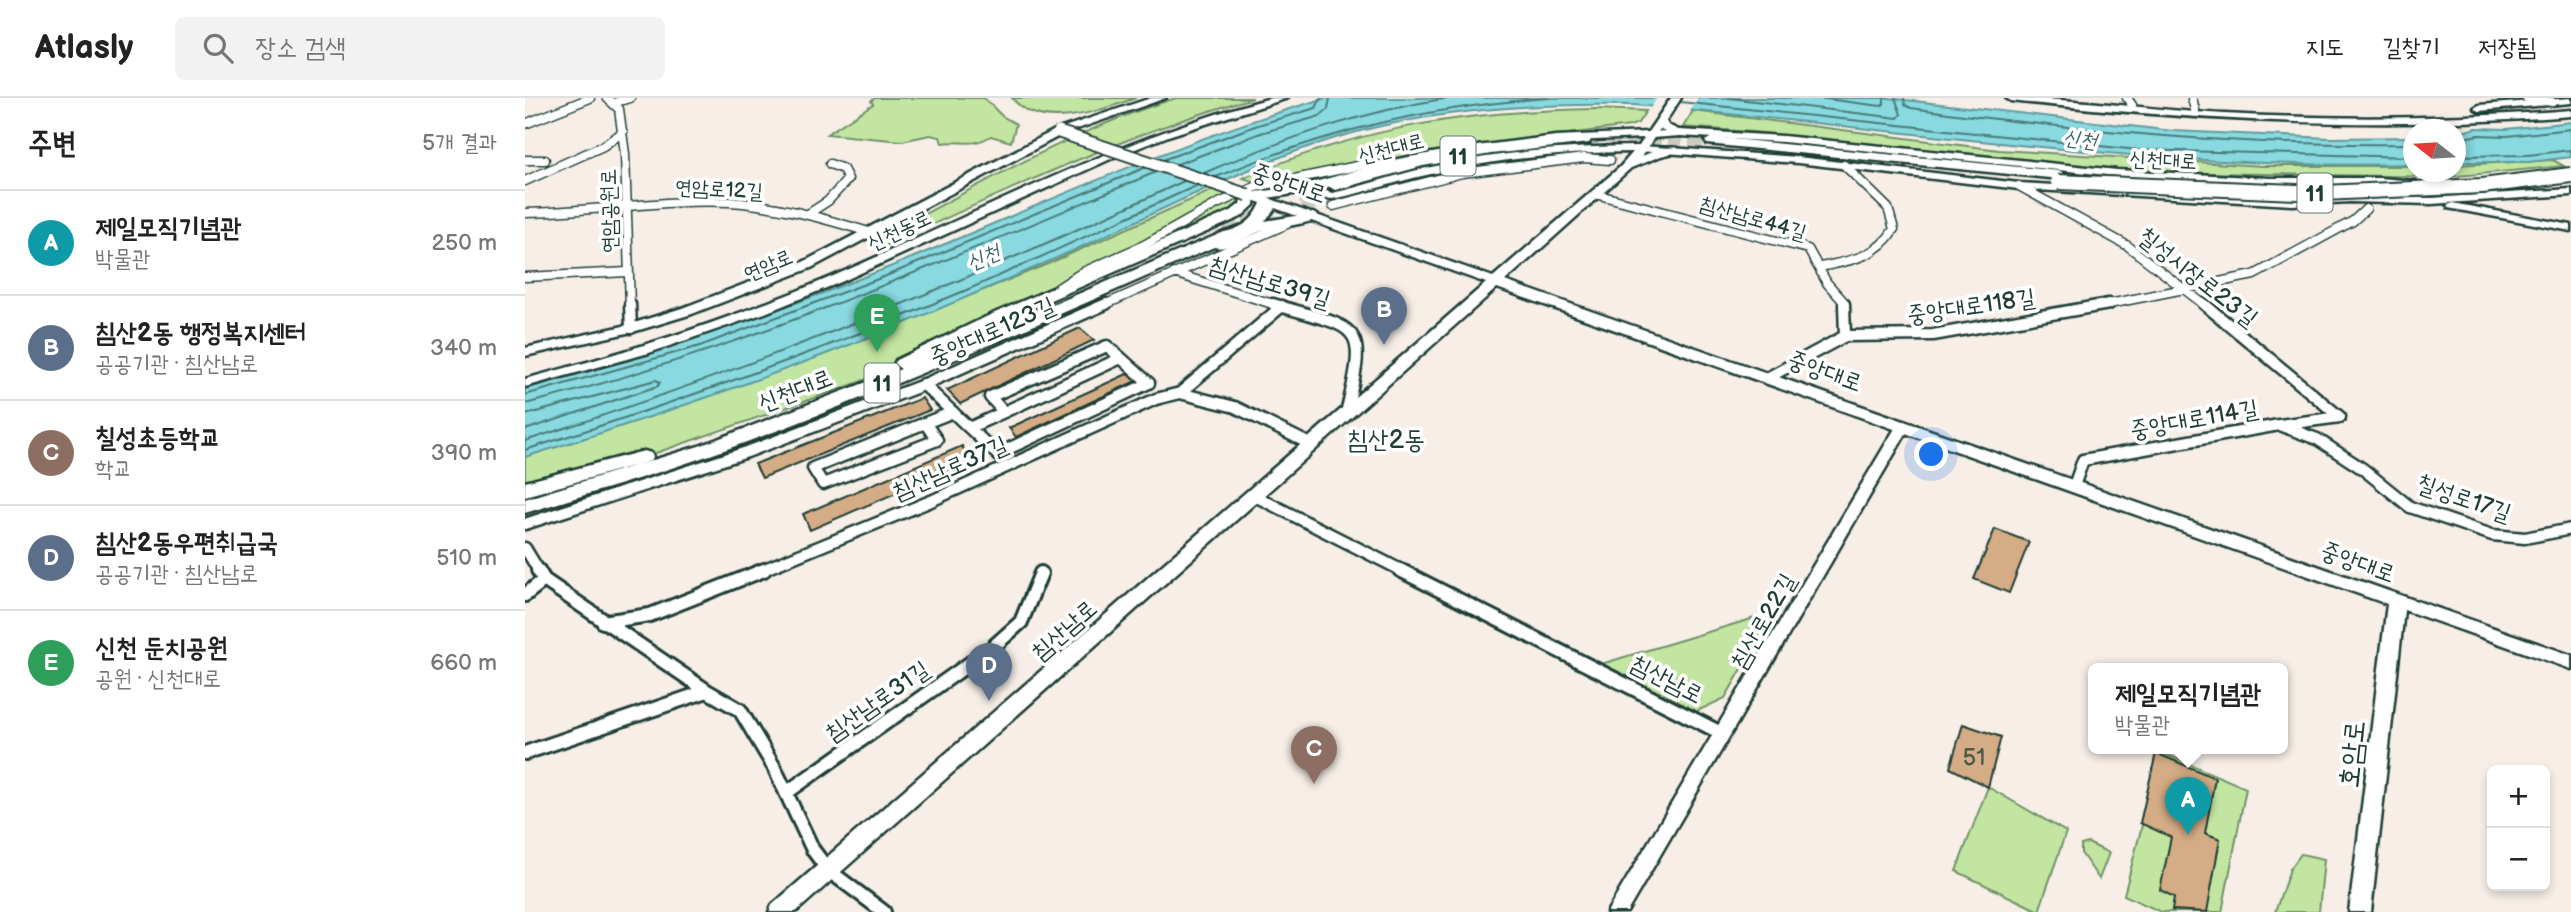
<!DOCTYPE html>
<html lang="ko">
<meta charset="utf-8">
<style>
body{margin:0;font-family:"Balsamiq Sans","Poor Story",sans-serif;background:#f2f2f2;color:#222}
.controls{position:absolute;right:21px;bottom:21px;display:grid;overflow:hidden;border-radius:10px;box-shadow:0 4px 10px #0003}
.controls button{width:63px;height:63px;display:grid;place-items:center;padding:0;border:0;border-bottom:2px solid #e0e0e0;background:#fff;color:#222;font:35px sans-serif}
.compass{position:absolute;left:1878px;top:21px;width:63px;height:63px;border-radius:50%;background:#fff;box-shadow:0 4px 10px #0003;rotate:287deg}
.you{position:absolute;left:1407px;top:357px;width:24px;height:24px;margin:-18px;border:5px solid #fff;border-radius:50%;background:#1a73e8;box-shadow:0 0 0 10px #1a73e833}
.badge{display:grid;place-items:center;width:46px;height:46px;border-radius:50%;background:#db2777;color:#fff;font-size:23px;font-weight:700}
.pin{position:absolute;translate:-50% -58px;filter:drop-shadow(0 2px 4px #0008)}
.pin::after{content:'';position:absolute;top:37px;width:24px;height:21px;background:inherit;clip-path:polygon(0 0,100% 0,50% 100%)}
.popup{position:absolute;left:1563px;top:565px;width:200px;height:91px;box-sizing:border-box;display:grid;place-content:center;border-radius:10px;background:#fff;filter:drop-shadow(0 2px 5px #0005);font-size:23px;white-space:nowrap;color:#767676}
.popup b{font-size:26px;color:#222}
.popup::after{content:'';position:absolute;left:50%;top:100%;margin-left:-14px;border:14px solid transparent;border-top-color:#fff}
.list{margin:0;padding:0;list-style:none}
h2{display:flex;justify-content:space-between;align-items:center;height:91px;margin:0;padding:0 28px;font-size:30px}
h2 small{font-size:23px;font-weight:400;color:#767676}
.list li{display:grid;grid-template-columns:46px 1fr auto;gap:21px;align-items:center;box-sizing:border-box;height:105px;padding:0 28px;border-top:2px solid #e0e0e0}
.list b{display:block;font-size:26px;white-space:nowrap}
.list p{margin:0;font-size:23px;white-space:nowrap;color:#767676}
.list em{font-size:23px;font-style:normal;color:#767676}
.icon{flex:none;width:38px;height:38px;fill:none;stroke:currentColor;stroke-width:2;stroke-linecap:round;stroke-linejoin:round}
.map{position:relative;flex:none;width:2046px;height:814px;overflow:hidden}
header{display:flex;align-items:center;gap:42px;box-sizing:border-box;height:98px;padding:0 35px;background:#fff;border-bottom:2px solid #e0e0e0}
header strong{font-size:33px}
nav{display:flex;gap:38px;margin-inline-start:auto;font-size:24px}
.search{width:490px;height:63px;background:#f2f2f2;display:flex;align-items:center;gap:18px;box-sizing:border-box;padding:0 24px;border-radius:10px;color:#767676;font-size:26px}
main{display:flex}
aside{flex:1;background:#fff}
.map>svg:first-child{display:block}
.green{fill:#c2e6a1;stroke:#70926a;stroke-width:2}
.water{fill:#88d9e0;stroke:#5e9b9b;stroke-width:2}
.pier{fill:#f6eee7}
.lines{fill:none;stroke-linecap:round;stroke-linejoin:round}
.shore{stroke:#497b79;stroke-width:2}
.building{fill:#d4ac85;stroke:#1f3d34;stroke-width:2}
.trunk-tunnel{stroke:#cbcbc3;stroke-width:14;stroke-dasharray:14 7;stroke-linecap:butt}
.minor-far2-casing{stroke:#1f3d34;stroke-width:11}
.minor-far1-casing{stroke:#1f3d34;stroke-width:15}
.minor-casing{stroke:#1f3d34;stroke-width:18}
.tertiary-casing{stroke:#1f3d34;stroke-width:5}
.secondary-casing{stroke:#1f3d34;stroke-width:5}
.trunk-casing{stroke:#1f3d34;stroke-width:5}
.minor-far2{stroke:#fff;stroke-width:8}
.minor-far1{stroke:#fff;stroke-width:10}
.minor{stroke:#fff;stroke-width:12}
.tertiary{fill:#fff;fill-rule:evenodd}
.secondary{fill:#fff;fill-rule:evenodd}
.trunk{fill:#fff;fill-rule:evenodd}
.secondary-bridge-casing{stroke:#1f3d34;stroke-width:15;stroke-linecap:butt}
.trunk-bridge-casing{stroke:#1f3d34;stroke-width:18;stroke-linecap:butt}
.secondary-bridge{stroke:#fff;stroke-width:11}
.trunk-bridge{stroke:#fff;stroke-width:14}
.labels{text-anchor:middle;stroke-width:7;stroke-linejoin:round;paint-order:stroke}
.far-water-label{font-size:21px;font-style:italic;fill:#39645f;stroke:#fff}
.far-street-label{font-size:21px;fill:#1f3d34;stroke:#fff}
.shield{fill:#fff;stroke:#627771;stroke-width:2}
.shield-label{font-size:23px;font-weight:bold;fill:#1f3d34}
.street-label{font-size:24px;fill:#1f3d34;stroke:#fff}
.near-number-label{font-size:24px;fill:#4c5948}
.neighbourhood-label{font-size:26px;fill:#1f3d34;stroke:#fff}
.near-street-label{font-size:28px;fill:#1f3d34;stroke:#fff}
</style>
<header>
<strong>Atlasly</strong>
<div class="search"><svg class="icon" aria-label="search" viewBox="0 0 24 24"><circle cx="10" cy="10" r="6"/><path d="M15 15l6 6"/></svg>장소 검색</div>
<nav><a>지도</a><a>길찾기</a><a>저장됨</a></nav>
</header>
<main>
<aside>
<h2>주변<small>5개 결과</small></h2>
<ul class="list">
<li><span class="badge" style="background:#0f9aa8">A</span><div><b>제일모직기념관</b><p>박물관</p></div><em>250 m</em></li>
<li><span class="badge" style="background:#5c6f8a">B</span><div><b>침산2동 행정복지센터</b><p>공공기관 · 침산남로</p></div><em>340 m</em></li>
<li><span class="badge" style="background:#8d6e63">C</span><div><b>칠성초등학교</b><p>학교</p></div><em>390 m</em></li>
<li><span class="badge" style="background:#5c6f8a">D</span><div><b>침산2동우편취급국</b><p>공공기관 · 침산남로</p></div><em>510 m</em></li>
<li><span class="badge" style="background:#2e9e5b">E</span><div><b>신천 둔치공원</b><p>공원 · 신천대로</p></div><em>660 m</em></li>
</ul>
</aside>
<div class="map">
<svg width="2046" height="814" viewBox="0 0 2046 814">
<rect width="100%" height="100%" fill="#f6eee7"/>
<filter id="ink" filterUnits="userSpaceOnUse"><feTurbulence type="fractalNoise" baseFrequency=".0143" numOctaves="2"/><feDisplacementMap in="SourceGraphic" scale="14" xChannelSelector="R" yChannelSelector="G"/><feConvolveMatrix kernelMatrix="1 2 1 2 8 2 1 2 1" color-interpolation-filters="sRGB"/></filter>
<g filter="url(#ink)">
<path class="green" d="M350 0H459L477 18 491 26 486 44 466 38C445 50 440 42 417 45L415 39 405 37 377 43 302 36 348 6 346 3Z
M487 0H611C575 12 516 36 487 0Z
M651 0H728C599 36 476 95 354 151L348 144C447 91 544 33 651 0Z
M1071 11 1121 13 1113 25 1105 28 933 50 834 70 767 89 748 90 718 80C837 29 942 13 1071 11Z
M1168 13 1474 52 1737 68H1888V74H1930L1931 67 2028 62 2039 68 1922 79 1616 74 1228 34 1158 29Z
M690 91 718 100 720 109 524 204 332 285 125 357 0 389V358L417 209 525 165Z
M1250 514 1200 600 1162 618 1066 569Z
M1636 654 1721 690 1697 814H1636L1599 797Z
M1463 689 1541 734 1514 813 1431 773Z
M1563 745 1584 755 1574 781 1556 755V747Z
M1776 756 1799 761 1794 814H1750L1765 771Z"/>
<path class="water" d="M801 0H1363L1648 33 1806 40 1888 39V66C1627 73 1368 29 1108 7 1018 5 928 10 839 32 752 54 670 96 588 134 532 161 474 185 416 210 280 267 140 316 0 359V291C123 258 243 218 362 170 508 111 650 43 801 0Z
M2046 24V59L2004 64H1931V36L1951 30 1981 31Z"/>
<path class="pier" d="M1132 0H1173L1164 15 1124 12Z"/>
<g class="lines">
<path class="shore" d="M1204 0 1373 20 1376 16 1370 0
M1293 0 1356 8 1359 6V0
M1379 0 1380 7 1386 10C1553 33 1719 49 1888 46
M1155 4 1613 52 1888 59
M1930 42 1953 37 1982 38 2046 31
M1930 58 2003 57 2046 52
M640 61 733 27 791 10 796 0
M652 66 736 35 795 18 803 11 805 0
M679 75C759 41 838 13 924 0
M691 79C804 32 902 9 1024 0
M0 297 175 248 361 178 619 70
M0 306C219 252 424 161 631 74
M0 317 131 282 135 284 133 288 0 332
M0 343C226 271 444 183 659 83
M0 352C150 305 299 252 444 191 520 158 595 122 671 88"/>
</g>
<path class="building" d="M555 230 569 242 435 306 422 292Z
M602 276 611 283 491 339 484 330Z
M397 300 405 312 237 380 230 366Z
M437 348 445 363 285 432 278 416Z
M1470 431 1504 444 1484 495 1449 481Z
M1438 626 1476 639 1463 689 1425 670Z
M1631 655 1690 680 1680 735 1695 741 1682 814 1647 812 1649 799 1635 792 1646 739 1615 725Z"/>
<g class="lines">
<path class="trunk-tunnel" d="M1059 42 1187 43
M699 131 730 119
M718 132 816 93"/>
<g class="minor-far2-casing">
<path id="minor-far2" d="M82 0 94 11 100 56 105 208
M1602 0 1607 7
M1667 0 1670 12
M2002 0 2027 4
M88 5 105 0
M0 26 65 0
M0 62H20
M0 83 78 48 98 34
M1494 88 1603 148 1681 208
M1070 96 1283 151 1302 185 1319 204V208
M808 108 937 75 1059 60 1085 62
M0 115C68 114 137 101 205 104 253 107 301 121 347 135
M283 116 303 103 323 81 318 71 305 66
M1295 169C1325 163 1352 159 1369 131L1363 110 1319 67
M649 175 754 208
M0 179 103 174
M533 190 556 175 619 147 692 106 730 89 837 67H860
M577 208 762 126
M1574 208 1729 177 1828 123 1841 111"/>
</g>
<g class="minor-far1-casing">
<path id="minor-far1" d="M105 206 106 230
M748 206C833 232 845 221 821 315
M1319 206 1320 238
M1679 206 1815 319
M582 248 596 260 479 314 465 299Z
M1244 279 1320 238 1408 237 1584 206
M398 286 474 358
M655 295 757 208
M400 325 412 342 298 386 288 370Z
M400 325 428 314
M1754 327 1792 341 1838 371 1885 409 1967 437 2000 440 2046 431
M444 330 479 314
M472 356 624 285 596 260
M1549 388 1558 362 1754 327 1815 319
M728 397 878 473
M0 426 222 354 393 289 581 206
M0 450 14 473
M235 473 406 403 631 301 655 295 710 309 785 346"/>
</g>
<g class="minor-casing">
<path id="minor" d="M13 472 19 482 182 593 215 612 249 669 288 752 303 772 359 814
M875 472 1198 636
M0 497 19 482
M78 524 125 517 239 472
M0 655 182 593
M261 695 468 549 496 524 516 475"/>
</g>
<g class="tertiary-casing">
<path id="tertiary" d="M1155 32 1258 38 1592 72 1745 80H1855L1891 83 1896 86 1891 89 1855 86H1745L1592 78 1258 44 1155 38 1127 40 1122 37 1127 34Z
M1117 48 1273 59 1494 85 1767 101 1825 98 1906 100 2046 91V97L1906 106 1825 104 1767 107 1494 91 1273 65 1114 53V49Z
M1927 105 2046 127V133L1923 110 1922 108Z
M1379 323 1386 327 1102 814H1082L1372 327Z"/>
</g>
<g class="secondary-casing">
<path id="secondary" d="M626 0H641L538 36 286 170 167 216 111 233 0 258V250L103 227 157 210 278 164 530 32Z
M746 0H763L646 37 590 59 316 184 240 215 124 255 0 289V281C104 254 207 221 306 179 452 116 591 41 746 0Z
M1146 0H1156L1141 23 1143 27 1160 35 1155 38 1135 31 1116 59C1128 53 1140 48 1153 50V54L1136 58 1106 70 980 183 2046 557V571L1879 512 1846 814H1824L1862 506 972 190 271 814H244L247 807 961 185 719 99V95L768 90 873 61 936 50 1031 38 1123 34ZM1119 40 1114 48C1044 48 974 54 906 69 872 76 840 88 807 95L799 92C807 84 823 82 833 79 924 50 1024 43 1119 40ZM1108 54 1095 69 968 179 743 100 787 93 795 99 807 101C840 95 872 83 906 76 972 61 1040 54 1108 54Z
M1481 0C1554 0 1626 12 1699 16 1815 22 1930 21 2046 12V18C1857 33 1674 23 1486 3Z
M2046 0V5L1954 13 1949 10 1954 7Z"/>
</g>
<g class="trunk-casing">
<path id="trunk" d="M1059 38 1066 42 1064 45 966 56 898 68 810 92 803 88 805 85 897 60 966 48Z
M1187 39 1535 73 1542 77 1535 81 1182 46 1180 43Z
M723 93 730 97 729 107 716 119 477 223 402 260 699 134C720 130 731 120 738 100L743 99 750 103V111L740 123 788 115 795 119C789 125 749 130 736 133 722 138 703 153 689 149 523 221 358 296 188 356 126 378 63 396 0 415V401L174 348 376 271 369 266 371 262 465 217 706 113 715 106 718 94Z
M119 353 126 355 128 359 126 363 0 398V384Z"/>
</g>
<use href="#minor-far2" class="minor-far2"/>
<use href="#minor-far1" class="minor-far1"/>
<use href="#minor" class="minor"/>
<use href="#tertiary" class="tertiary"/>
<use href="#secondary" class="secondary"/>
<use href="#trunk" class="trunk"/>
<g class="secondary-bridge-casing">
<path id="secondary-bridge" d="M534 34 723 97"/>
</g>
<g class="trunk-bridge-casing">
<path id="trunk-bridge" d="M1533 84 1797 95 1957 88 2046 77"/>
</g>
<use href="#secondary-bridge" class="secondary-bridge"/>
<use href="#trunk-bridge" class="trunk-bridge"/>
</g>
</g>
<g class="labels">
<g class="far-water-label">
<text transform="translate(1555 41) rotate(8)" y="7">신천</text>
<text transform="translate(458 159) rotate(-23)" y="7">신천</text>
</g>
<g class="far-street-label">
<text transform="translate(866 50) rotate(-14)" y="7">신천대로</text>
<text transform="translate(1638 62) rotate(3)" y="7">신천대로</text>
<text transform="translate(194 91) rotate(3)" y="7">연암로12길</text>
<text transform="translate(84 113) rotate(-91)" y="7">연암공원로</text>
<text transform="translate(1228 120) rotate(16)" y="7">침산남로44길</text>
<text transform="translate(374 132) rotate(-25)" y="7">신천동로</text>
<text transform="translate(243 167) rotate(-23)" y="7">연암로</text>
</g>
<g class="shield">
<rect x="915.5" y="38.5" width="35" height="39" rx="5"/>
<rect x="1772.5" y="75.5" width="35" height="39" rx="5"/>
<rect x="339.5" y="265.5" width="35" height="39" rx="5"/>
</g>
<g class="shield-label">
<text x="933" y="66">11</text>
<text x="1790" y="103">11</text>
<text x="357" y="293">11</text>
</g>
<g class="street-label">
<text transform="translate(764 85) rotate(19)" y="8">중앙대로</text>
<text transform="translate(1673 179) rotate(38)" y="8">칠성시장로23길</text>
<text transform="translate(745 184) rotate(17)" y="8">침산남로39길</text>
<text transform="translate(1446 208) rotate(-8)" y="8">중앙대로118길</text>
<text transform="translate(467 233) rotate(-24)" y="8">중앙대로123길</text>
<text transform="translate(1300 273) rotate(20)" y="8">중앙대로</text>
<text transform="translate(270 292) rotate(-21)" y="8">신천대로</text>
<text transform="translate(1669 321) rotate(-10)" y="8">중앙대로114길</text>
<text transform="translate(425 370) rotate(-24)" y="8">침산남로37길</text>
<text transform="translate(1939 400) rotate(19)" y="8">칠성로17길</text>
<text transform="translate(1833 464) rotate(20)" y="8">중앙대로</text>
<text transform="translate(1238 523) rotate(-60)" y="8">침산로22길</text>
<text transform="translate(539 532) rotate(-41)" y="8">침산남로</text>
<text transform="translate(1142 581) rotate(27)" y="8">침산남로</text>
<text transform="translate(352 603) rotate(-35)" y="8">침산남로31길</text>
</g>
<g class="near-number-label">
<text x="1449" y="667">51</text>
</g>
<g class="neighbourhood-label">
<text x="861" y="350">침산2동</text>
</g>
<g class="near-street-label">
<text transform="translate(1826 656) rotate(-84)" y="10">호암로</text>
</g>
</g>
</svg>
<div class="controls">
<button>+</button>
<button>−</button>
</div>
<svg class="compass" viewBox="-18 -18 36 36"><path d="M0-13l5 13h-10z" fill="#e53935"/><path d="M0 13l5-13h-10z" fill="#767676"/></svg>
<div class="you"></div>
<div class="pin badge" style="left:1663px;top:737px;background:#0f9aa8">A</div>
<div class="popup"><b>제일모직기념관</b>박물관</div>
<div class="pin badge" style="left:859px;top:247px;background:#5c6f8a">B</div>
<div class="pin badge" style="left:789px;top:686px;background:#8d6e63">C</div>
<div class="pin badge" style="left:464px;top:603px;background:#5c6f8a">D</div>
<div class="pin badge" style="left:352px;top:254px;background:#2e9e5b">E</div>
</div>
</main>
